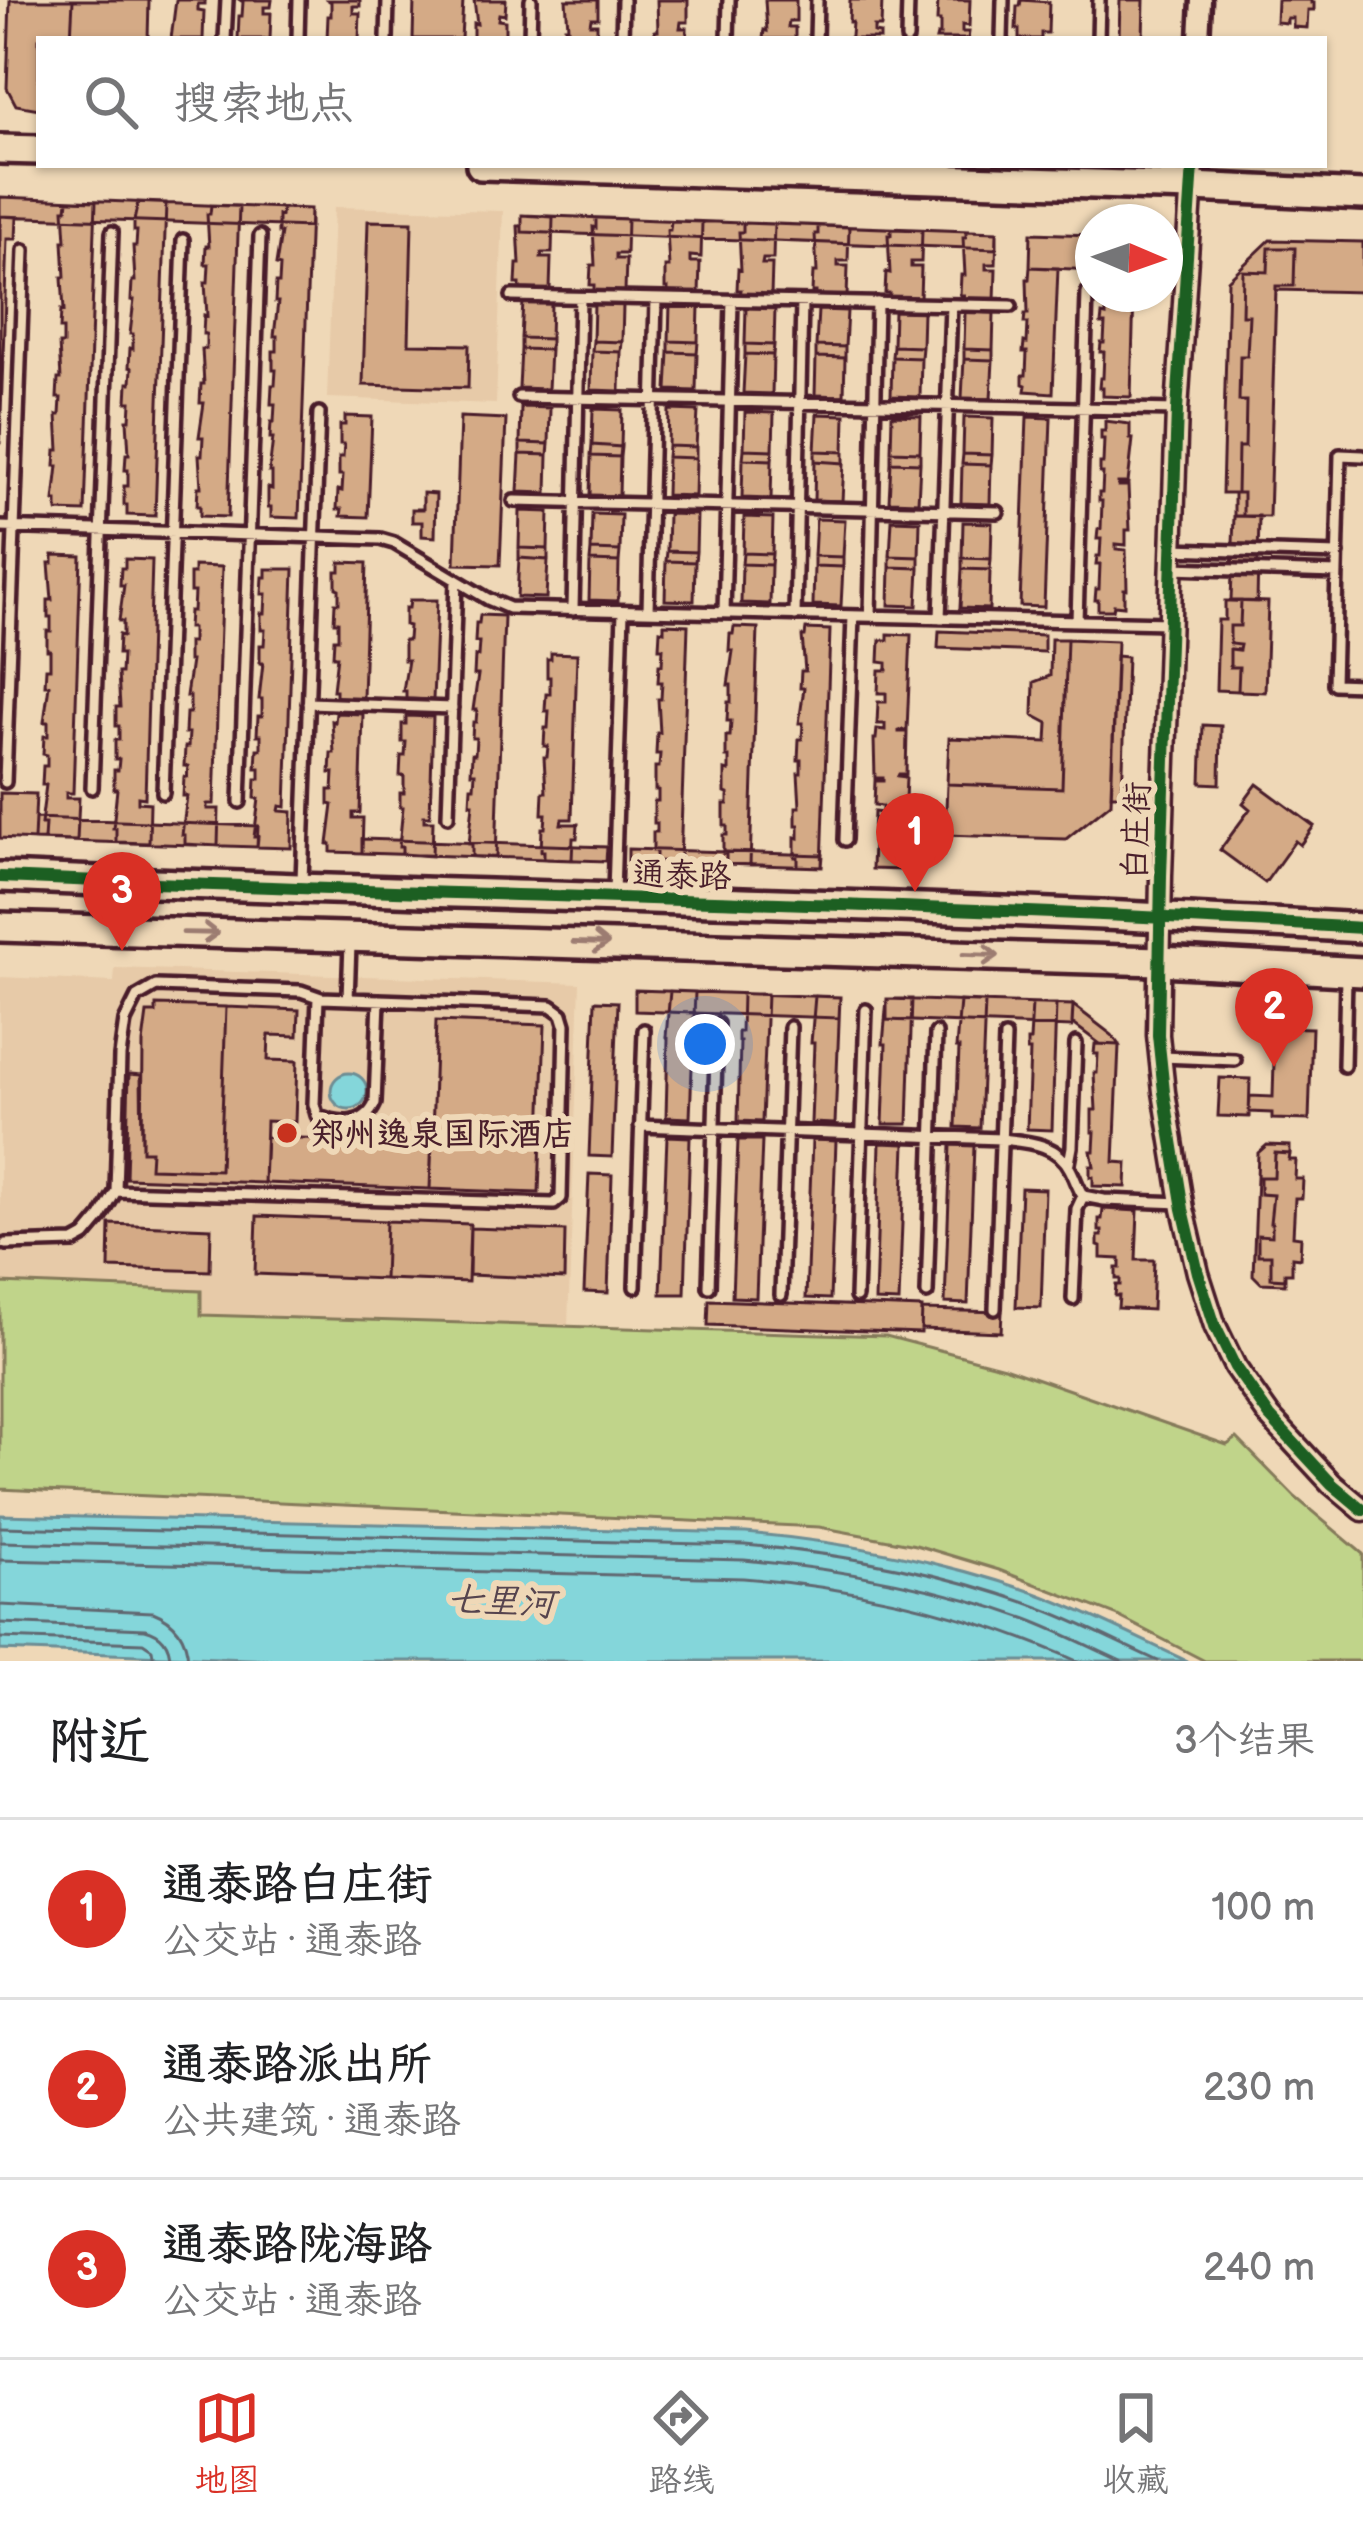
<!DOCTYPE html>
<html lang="zh">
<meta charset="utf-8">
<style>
body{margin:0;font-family:"Balsamiq Sans","LXGW WenKai TC",sans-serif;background:#f2f2f2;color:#202124}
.compass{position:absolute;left:1075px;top:204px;width:108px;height:108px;border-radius:50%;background:#fff;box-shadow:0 3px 9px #0004;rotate:92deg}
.you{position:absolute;left:705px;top:1044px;width:42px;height:42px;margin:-30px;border:9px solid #fff;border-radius:50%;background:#1a73e8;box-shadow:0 0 0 18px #1a73e833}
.badge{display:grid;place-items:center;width:78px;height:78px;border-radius:50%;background:#d93025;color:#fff;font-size:39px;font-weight:700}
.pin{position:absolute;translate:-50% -99px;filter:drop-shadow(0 3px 6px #0008)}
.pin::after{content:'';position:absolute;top:63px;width:42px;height:36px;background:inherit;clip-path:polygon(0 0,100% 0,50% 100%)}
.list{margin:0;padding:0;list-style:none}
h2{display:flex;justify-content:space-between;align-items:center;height:156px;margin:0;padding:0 48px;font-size:51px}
h2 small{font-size:39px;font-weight:400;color:#757577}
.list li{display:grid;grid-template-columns:78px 1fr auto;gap:36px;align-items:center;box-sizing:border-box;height:180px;padding:0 48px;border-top:3px solid #e0e0e0}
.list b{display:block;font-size:45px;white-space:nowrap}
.list p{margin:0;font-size:39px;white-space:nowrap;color:#757577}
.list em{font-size:39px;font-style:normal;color:#757577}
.icon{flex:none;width:66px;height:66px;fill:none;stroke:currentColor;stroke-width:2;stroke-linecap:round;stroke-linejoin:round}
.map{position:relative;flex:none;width:1363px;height:1661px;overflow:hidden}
.search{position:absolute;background:#fff;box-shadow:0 3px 9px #0004;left:36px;right:36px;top:36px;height:132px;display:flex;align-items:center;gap:30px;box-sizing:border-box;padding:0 42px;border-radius:0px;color:#757577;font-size:45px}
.sheet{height:696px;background:#fff}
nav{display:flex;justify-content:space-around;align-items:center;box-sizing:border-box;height:168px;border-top:3px solid #e0e0e0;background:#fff;font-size:33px;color:#757577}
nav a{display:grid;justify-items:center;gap:6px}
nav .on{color:#d93025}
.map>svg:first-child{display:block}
.built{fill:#e7caa8}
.green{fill:#c0d48a;stroke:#857a5a;stroke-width:3}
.water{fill:#84d6da;stroke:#6d8d94;stroke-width:3}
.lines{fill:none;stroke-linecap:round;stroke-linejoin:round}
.shore{stroke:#616871;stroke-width:3}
.building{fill:#d4aa86;stroke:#4a1f2b;stroke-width:3}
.lane-casing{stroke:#4a1f2b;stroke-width:18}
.street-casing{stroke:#4a1f2b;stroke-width:27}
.secondary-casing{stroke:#4a1f2b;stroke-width:36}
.lane{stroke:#efd8b7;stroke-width:9}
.street{stroke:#efd8b7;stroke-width:18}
.secondary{stroke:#efd8b7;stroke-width:27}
.cycleway-casing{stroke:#efd8b7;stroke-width:20}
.cycleway{stroke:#1b5e20;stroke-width:12}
.oneway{stroke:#9c7c71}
.poi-dot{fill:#c8321e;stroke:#efd8b7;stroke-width:4.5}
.labels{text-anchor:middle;stroke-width:12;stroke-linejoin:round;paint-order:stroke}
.street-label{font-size:33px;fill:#4a1f2b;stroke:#efd8b7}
.poi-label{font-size:33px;font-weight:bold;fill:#4a1f2b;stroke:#efd8b7;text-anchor:start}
.water-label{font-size:36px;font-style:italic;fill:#56444e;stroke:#efd8b7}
</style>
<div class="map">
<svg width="1363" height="1661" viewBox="0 0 1363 1661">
<rect width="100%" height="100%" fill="#efd8b7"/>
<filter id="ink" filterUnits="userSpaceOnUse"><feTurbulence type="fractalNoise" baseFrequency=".00833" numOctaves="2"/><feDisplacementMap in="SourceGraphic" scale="24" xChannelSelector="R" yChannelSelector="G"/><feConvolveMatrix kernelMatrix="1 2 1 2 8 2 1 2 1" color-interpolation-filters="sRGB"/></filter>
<g filter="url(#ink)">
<path class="built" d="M334 207 503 211 496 404 327 398Z
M115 968 580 983 568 1326 200 1315V1291L0 1283V977L114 982Z"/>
<path class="green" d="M0 1283 201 1291V1315L886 1336 1004 1367 1227 1445 1237 1438 1295 1497 1363 1554V1661H1205L1116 1615 999 1570 916 1545 819 1527 0 1489Z"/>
<path class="water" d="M331 1091a18 18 0 1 1 36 0a18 18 0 1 1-36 0Z
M0 1515 746 1533C845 1542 941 1560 1035 1593 1087 1612 1137 1638 1187 1661H302L0 1650Z"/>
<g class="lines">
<path class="shore" d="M0 1527 745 1545C843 1554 939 1571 1032 1605 1075 1620 1116 1642 1158 1661
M0 1542 744 1560C841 1569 936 1586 1027 1619 1059 1631 1090 1647 1121 1661
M0 1560 743 1578C860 1588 970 1613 1077 1661
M0 1605 153 1612C176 1621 187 1637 188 1661
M0 1623 145 1629C161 1633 170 1644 170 1661
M0 1638 143 1643 152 1649 154 1661"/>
</g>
<path class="building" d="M10 0H73L71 39H39V109L16 105 7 88Z
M73 0H149L148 39H71Z
M176 0H205V4H198V10L204 11 203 39H171Z
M240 0H272L271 7H264V13H271L270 39H238L239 16H242L243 2Z
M328 0H360V6H353V13H360L359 39H327L328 16H331V2Z
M414 0H463L461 39H413Z
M474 0H506L505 15 499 14 498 20 505 21V39H473V23L477 24Z
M566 0H598V18H591L590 24H597V39H565V27H568Z
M657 0H688V22H681L680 28H687V39H655V31H658Z
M765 0H796V21H789L788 27H795V39H763L764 30 767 31Z
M850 0H882L881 27H874V33L880 34V39H848L851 36 852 22H849Z
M938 0H970L969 26 962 25V32H969L968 39H936L937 35H940V21H937Z
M1021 0 1049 2 1048 33H1041V39H1019V29H1016L1017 6H1020Z
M1120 0H1144L1143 39H1119Z
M1277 0H1311V3H1314V10H1308L1307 28 1293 27V18H1287V23L1276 22Z
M0 197 310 209V227L0 216Z
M68 200 96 201 85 512 57 511V501H54L58 466H55L56 450H59L57 415H60L61 398H57L58 379H61L59 344H63V329H60L61 310 64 311 62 277H65L63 241H66L64 209H67Z
M138 202 166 203 155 516 127 515V505H124V486H128V470H125L126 454H129L127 420H130L131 402H127L128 383H131L132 368 129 367 130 348 133 349V334H130L134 300H131L132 281H135L133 246H136L137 231H134V221Z
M211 205 239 206 228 517 200 516V506H197L198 487H201L199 455H202L203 437H199L204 403H200L201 384H204L202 349H206V334H203L204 315 207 316 205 282H208L209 264H205L206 246H209L207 214H210Z
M282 208 310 209 299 518 271 517V507H268V488L272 489V472H269L273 438H270L271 422H274L275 404H271L272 385H275L276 370H273V351H277V336H274L278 302H275L276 283H279L280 266 276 265 281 233H278V215L281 216Z
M522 215 997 232V249L522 232Z
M522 215 553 217 552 253H542L541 258H551L550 290 520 289V284H516L517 264H520L518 226H522Z
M0 216 17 217 16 239H7L0 444Z
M596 218 627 219 626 254H616V259H626L625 292 594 291V285H590L591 265H595L593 227 596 228Z
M368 221 412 222 409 344 469 345 468 388 363 385Z
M671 221 702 222 701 257 690 256V262H700L699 294 668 293V288H665V267H669L667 230H670Z
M743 223 774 224 773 259H763L762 264H772L771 296 740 295 741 290H737L738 269 741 270 739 232H743Z
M818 226 849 227 848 261H838V266H848L847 298 816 297V292H812L813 272H817L815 234H818Z
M891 229 922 230 921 262H911V267H921L920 299 889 298V293H885L886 272 890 273 888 235H891Z
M966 231 997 232 996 264H986V269H996L995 301 964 300V295H960L961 275H965L963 237H966Z
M1031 233 1093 235V270L1030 267Z
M1270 240 1363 242V292L1276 290 1269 517 1234 516V493H1222L1228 280Z
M1269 248H1295L1294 286H1276L1269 517 1243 516V493H1237L1238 447H1245L1246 401H1239L1240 356H1247L1249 315H1242L1243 271 1268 272Z
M1030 267 1058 268 1053 393 1025 391 1026 385 1023 384V375H1026L1027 352H1023L1024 342 1027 343 1028 323H1024L1025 314H1028L1027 279H1029Z
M1106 294H1134L1131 397 1103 396V388H1099L1100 378H1103L1104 352H1100L1101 343H1104L1105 324H1101L1102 315 1106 316Z
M523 302 551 303 550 339 521 338Z
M594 304 623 305 622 342 593 341Z
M670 304 699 305 698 342 669 341Z
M746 307 775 308 774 345 745 344Z
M818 310 847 311 845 347 816 346Z
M894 310 923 311 922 347 893 346Z
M965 312 994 313 993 350 964 349Z
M521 338 550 339V350L521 349Z
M593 341 622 342 621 352 592 351Z
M669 341 698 342 697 353 669 352Z
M745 344 774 345 773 355 745 354Z
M816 346 845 347V358L816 357Z
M893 346 922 347 921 358 892 357Z
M521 349 550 350 548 389 519 388Z
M964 349 993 350V360L964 359Z
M592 351 621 352 620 391 591 390Z
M669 352 697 353 696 391 667 390Z
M745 354 773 355 772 394 743 393Z
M816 357 845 358 844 396 815 395Z
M892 357 921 358 920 397 891 396Z
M964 359 993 360 991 399 962 398Z
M521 407 550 408 549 444 520 443Z
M593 409 622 410 621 447 592 445Z
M669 410 698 411 696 447 668 446Z
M745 412 774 413 773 450 744 449Z
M817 414 845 415 844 452 815 451Z
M892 415 921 416 920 452 891 451Z
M345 416 372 417 368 517 341 516 342 509H337L338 490 342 491 343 475H339V457H343L344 444H340V425H345Z
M460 417 506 419 500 565 455 564Z
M964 417 993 418 992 455 963 454Z
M1027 417 1051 418 1044 607 1020 606Z
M1105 421 1130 424V439H1133L1128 483H1118V486H1128L1130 530H1126V545L1116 544V549L1126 550 1127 589H1124V606L1114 605 1113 610H1098V600H1095L1096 589H1099L1100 564H1096L1097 556H1100L1101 539H1097L1098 529H1101L1102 501H1099V493H1102L1103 473H1100V463H1103L1104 439H1101V431H1105Z
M520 443 549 444 548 455 520 454Z
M592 445 621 447 620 457 591 456Z
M668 446 696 447V458L667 457Z
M744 449 773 450 772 460 743 459Z
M815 451 844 452V463L815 461Z
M891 451 920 452V463L891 462Z
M520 454 548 455 547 493 518 492Z
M963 454 992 455 991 465 962 464Z
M591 456 620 457 619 496 590 495Z
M667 457 696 458 695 496 666 495Z
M743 459 772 460 771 499 742 498Z
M815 461 844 463 842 501 814 500Z
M891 462 920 463 918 502 889 501Z
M962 464 991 465 990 504 961 503Z
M423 493 436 494 435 537 422 536V522H412V509H423Z
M520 511 549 512 548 549 519 548Z
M592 514 621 515 620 551 591 550Z
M668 514 697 515 696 552 667 551Z
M1234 516H1259L1257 602 1231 601Z
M744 517 773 518 772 554 743 553Z
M816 519 845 520 843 557 814 556Z
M892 520 920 521 919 557 890 556Z
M963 522 992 523 991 559 962 558Z
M519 548 548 549V560L519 558Z
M591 550 620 551 619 562 590 561Z
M667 551 696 552 695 562 666 561Z
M743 553 772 554 771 565 742 564Z
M53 555 81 556 73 793H66V798H79L77 841 44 840 45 824H41L46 785H42L43 766H47V755L43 754 44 736H48V722H44L49 685H45L46 668H50V650H47V631H51V617H48V600H52L49 563H53Z
M814 556 843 557V567L814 566Z
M890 556 919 557V568L890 567Z
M519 558 548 560 546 598 517 597Z
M962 558 991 559 990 570 962 569Z
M125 559 152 560 145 798 138 797V802L150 803 149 843 116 842V828H113L117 789H114V770H118L119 759H115V740H119V726H116V707H120L118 673H121L122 654H118L119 635 123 636V621H119L124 585H120L121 568H125Z
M590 561 619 562 618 601 589 600Z
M666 561 695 562 694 601 665 600Z
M340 562 367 563 363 698 336 697V690H333L337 656H333L334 639H338V622H334L335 603H339V589L336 588V571H340Z
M742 564 771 565 770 604 741 603Z
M194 566 222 567 214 804H207V809H219L218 846 185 844V835H182L187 796H183L184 777H187L188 766H184L185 747H188L189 733H185L186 713H190V696H186L191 661H188V642H192V628H188L189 611H193L194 592H190V574H194Z
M814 566 843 567 841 606 813 605Z
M890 567 919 568 917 606 889 605Z
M266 569H294L286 807 280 806 279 811 292 812 291 848 257 847 258 837H254L259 799 255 798 256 779H260V768H256L257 749H261V735H257L258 716H262V699H259L263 663H260V645H264L265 630H261V613H265L266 594H262L263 577H266Z
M962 569 990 570 989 609 960 608Z
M410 600H437L433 700 406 699V691H403L408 660H404V640H408L409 626 405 625V608H409Z
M1225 601H1241L1240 626H1230V644L1240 645 1239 650 1230 649V667H1239L1238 691 1216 690 1218 620H1225Z
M1241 601 1268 602 1265 692 1238 691 1239 667H1230V649L1239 650 1240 645 1230 644V626H1240Z
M480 615 504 616 496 858 472 857V844H469L473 804H470L471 787H474L475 773H471L472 754H475L476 738H472L473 722H476L477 710H473L478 675H474L475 656H478L479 642H475L476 623H479Z
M664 624 688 625 680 862 656 861V851H653V832H657V823H654V801H658V790H655V767H659L660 754H656L657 733H660L658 699H661L662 682H658L659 665H662L663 648H659L660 630 664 631Z
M734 627 758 628 750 865 726 864V854H723V835H727V826H724V804H728V794L725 793V770L729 771V757H726V736H730L731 721H727L728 702H731V685H728L733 651H729L730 634H733Z
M806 629 830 630 822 867 798 866V857H795V837L799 838V825H796V807H800L798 773H801V760H798L799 739H802L803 723H799L804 688H800L801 671H805L802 636H805Z
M939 631 1044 635V652L938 648Z
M888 634 911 635 907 730H899V732H907L906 774H899L898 776 906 777 902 870 872 869 873 843H881V836H873L874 812 882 813V806L874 805 875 781H883V778H875L874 739H876L877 729 885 730V724H877L878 702H886V693H878L879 670H887V663L879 662 880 640H888Z
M1051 639H1067L1062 788 947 784 949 738 1047 742 1048 723 1033 715 1034 682 1050 676Z
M1067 639 1117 641 1111 803 1066 839 945 835 947 784 1062 788Z
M551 653 577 654 572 819H562L561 824H578L577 838H573L572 860 544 859V851H541L542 828H545L546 814H542L543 792H546L544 757H547L548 746H544L545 728H548L549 711H545L546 694H550V677H547V659H551Z
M1116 656 1127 657 1122 795H1111Z
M336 713 363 714 360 813H353V818H363L362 853 331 852V844H328L333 805 329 804V790H333L334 773H330L331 753H334L332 721 335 722Z
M406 716 433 717 430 816H424V821H433L432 856 402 854V847H399L403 807H400V793H404V776H400L401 756H405L406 742H402V724H406Z
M1203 725 1221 726 1220 784 1201 783Z
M1257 784 1314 826 1300 845 1295 841 1265 883 1220 850 1250 809 1243 803Z
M0 793 36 794 34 840 0 838Z
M35 818 258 826 257 847 34 840Z
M362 839 607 847 606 861 362 853Z
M628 849 823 855 822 867 628 861Z
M635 990 840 997 839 1018 635 1011Z
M670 991 695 992 690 1118 666 1117 668 1038 666 1037Z
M742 994H767L762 1122 738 1121 740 1041H738V1032H741Z
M815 996 840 997 835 1124 811 1123 814 1043H811Z
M887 999 1073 1005 1072 1027 887 1020Z
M887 999H912L908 1124H883L886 1044H883Z
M595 1001 618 1002 612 1157 589 1156Z
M960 1001 985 1002 980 1128 956 1127 959 1048H956Z
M1032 1004H1056L1052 1130 1027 1129 1030 1051H1027V1041H1030Z
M156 1005 226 1007 220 1170 150 1168 151 1151H142L143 1043 147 1013H156Z
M1073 1005 1112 1035 1119 1045 1100 1044 1072 1023Z
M226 1007 299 1010 298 1036 269 1035 268 1060 297 1061 295 1122 266 1121 264 1183 126 1178 129 1074 141 1075 142 1151H151L150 1168 220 1170Z
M436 1021 545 1025 539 1193 430 1189Z
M1275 1027 1312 1028 1309 1120 1272 1119V1113L1249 1112 1250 1096 1273 1097Z
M1095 1044 1119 1045 1114 1162 1127 1163 1126 1187 1093 1186V1177H1090V1166H1094L1091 1151H1094L1095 1132H1092V1110H1096L1094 1073H1097L1098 1054H1094Z
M1220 1078 1250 1079 1249 1117 1218 1116Z
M667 1136 690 1137 685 1294H661Z
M266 1137 432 1142 430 1189 264 1183Z
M738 1140H762L756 1298 732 1297Z
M812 1140 836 1141 830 1299 806 1298Z
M880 1143 905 1144 899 1302 875 1301Z
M951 1145 974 1146 968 1304 945 1303Z
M1267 1145 1290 1146V1154L1275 1153 1274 1177H1260V1194L1273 1195 1270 1223H1272V1236L1258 1235V1255H1271V1278L1285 1279V1284L1261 1283 1253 1275 1258 1153Z
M1275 1153 1290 1154 1289 1160H1296L1295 1179H1303L1302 1198H1295L1293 1236 1301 1237 1300 1258 1292 1257V1273H1285V1279L1271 1278V1255H1258V1235L1272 1236V1223H1270L1273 1195 1260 1194V1177H1274Z
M589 1174 612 1175 608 1293 584 1292Z
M1021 1188 1045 1189 1041 1308 1016 1307Z
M1103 1209 1138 1211 1136 1260H1154L1152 1310 1118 1308 1119 1296H1115L1116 1285H1120V1279H1116V1268H1120V1259L1101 1258V1247L1098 1246V1236H1102V1231H1099V1219H1102Z
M257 1216 386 1221 384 1279 255 1274Z
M386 1221 470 1224 468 1282 384 1279Z
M110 1224 211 1228 210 1271 109 1268Z
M470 1228 565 1231 564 1279 469 1275Z
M709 1300 922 1308 921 1333 708 1325Z
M922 1310 1002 1312 1001 1332 921 1329Z"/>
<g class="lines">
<g class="lane-casing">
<path id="lane" d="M225 39 227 0
M298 39 299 0
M387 39 388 0
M530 39 531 0
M622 39 623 0
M728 39 729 0
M816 39 817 0
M907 39 908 0
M1002 39 1003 0
M1098 39 1099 0
M512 296 1011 306
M519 397 1177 410
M1363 456 1340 455 1334 684 1363 685
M514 501 998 512
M0 527 380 539 394 543 488 599 509 608 1169 623
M1172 549 1338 554
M1171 568 1337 573
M573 610 580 298
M648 611 656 299
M724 613 732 301
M795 615 802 302
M870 616 877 303
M940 618 951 305
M1077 621 1087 293
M308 703 452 708
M5 782 24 250
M92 788 112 232
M163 793 183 240
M240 802 260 236
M448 816 456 580
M845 840 853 616
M302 881 319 413
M614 893 623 611
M318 997 314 1104 317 1115C339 1125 365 1127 375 1103L379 1000
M348 999 350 944
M1162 1057 1235 1060
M1344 1066 1346 977
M640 1126 1001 1139C1027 1142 1057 1143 1070 1169 1075 1178 1077 1187 1083 1196L1104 1200 1182 1203
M1069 1163 1072 1147 1076 1043
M6 1244 74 1242 85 1236 101 1217 116 1191 120 1056 125 1021 137 997 156 986 301 991 321 998 551 1006 562 1014 565 1024 561 1198 554 1204 116 1191
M635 1287 644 1030
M709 1287 717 1024
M927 1293 936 1033
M781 1295 790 1027
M856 1297 866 1010
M1073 1299 1077 1209 1083 1196
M995 1309 1005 1037"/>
</g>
<g class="street-casing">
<path id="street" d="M1199 39 1201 0
M1193 165 1177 410 1161 876 1158 1035 1164 1092 1183 1209 1198 1273 1215 1326 1235 1367 1270 1417 1332 1484 1363 1510"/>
</g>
<g class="secondary-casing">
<path id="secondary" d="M0 149 39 150
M481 165 1192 187 1363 195
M0 877C454 896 909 902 1363 928
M0 927 1160 961 1363 972"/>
</g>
<use href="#lane" class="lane"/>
<use href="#street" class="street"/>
<use href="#secondary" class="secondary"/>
<g class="cycleway-casing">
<path id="cycleway" d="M1193 165 1177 410 1161 876 1158 1035 1164 1092 1183 1209 1198 1273 1215 1326 1235 1367 1270 1417 1332 1484 1363 1510
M0 877C454 896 909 902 1363 928"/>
</g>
<use href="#cycleway" class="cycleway"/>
</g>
<defs><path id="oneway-shaft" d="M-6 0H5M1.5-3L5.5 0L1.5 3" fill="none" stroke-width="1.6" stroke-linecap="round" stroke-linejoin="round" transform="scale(3)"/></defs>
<g class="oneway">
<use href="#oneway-shaft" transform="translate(201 933) rotate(1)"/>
<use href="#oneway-shaft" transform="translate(591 943) rotate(2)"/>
<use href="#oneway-shaft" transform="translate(981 955) rotate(2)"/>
</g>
</g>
<circle class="poi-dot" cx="287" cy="1133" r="12"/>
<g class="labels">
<g class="street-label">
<text transform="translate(1135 831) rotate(-88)" y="12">白庄街</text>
<text transform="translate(682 874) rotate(2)" y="12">通泰路</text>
</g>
<g class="poi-label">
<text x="311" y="1145">郑州逸泉国际酒店</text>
</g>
<g class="water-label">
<text transform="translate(501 1600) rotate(3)" y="13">七里河</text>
</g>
</g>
</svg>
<svg class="compass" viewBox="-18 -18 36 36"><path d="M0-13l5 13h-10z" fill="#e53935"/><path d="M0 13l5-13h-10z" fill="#757577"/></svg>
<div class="you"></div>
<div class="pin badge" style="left:915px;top:892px">1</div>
<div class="pin badge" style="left:1274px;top:1067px">2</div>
<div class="pin badge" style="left:122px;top:951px">3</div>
<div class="search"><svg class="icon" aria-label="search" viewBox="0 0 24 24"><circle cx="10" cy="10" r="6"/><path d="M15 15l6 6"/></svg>搜索地点</div>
</div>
<section class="sheet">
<h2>附近<small>3个结果</small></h2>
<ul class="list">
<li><span class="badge">1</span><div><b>通泰路白庄街</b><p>公交站 · 通泰路</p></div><em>100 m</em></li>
<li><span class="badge">2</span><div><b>通泰路派出所</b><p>公共建筑 · 通泰路</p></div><em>230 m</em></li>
<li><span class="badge">3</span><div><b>通泰路陇海路</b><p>公交站 · 通泰路</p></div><em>240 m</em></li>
</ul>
</section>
<nav>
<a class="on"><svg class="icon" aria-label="map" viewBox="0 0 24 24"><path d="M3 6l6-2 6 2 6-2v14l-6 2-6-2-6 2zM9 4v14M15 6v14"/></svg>地图</a>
<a><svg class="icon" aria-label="directions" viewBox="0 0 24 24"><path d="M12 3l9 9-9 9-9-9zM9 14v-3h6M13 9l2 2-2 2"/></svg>路线</a>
<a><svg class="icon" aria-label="saved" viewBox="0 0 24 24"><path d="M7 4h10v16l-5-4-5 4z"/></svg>收藏</a>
</nav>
